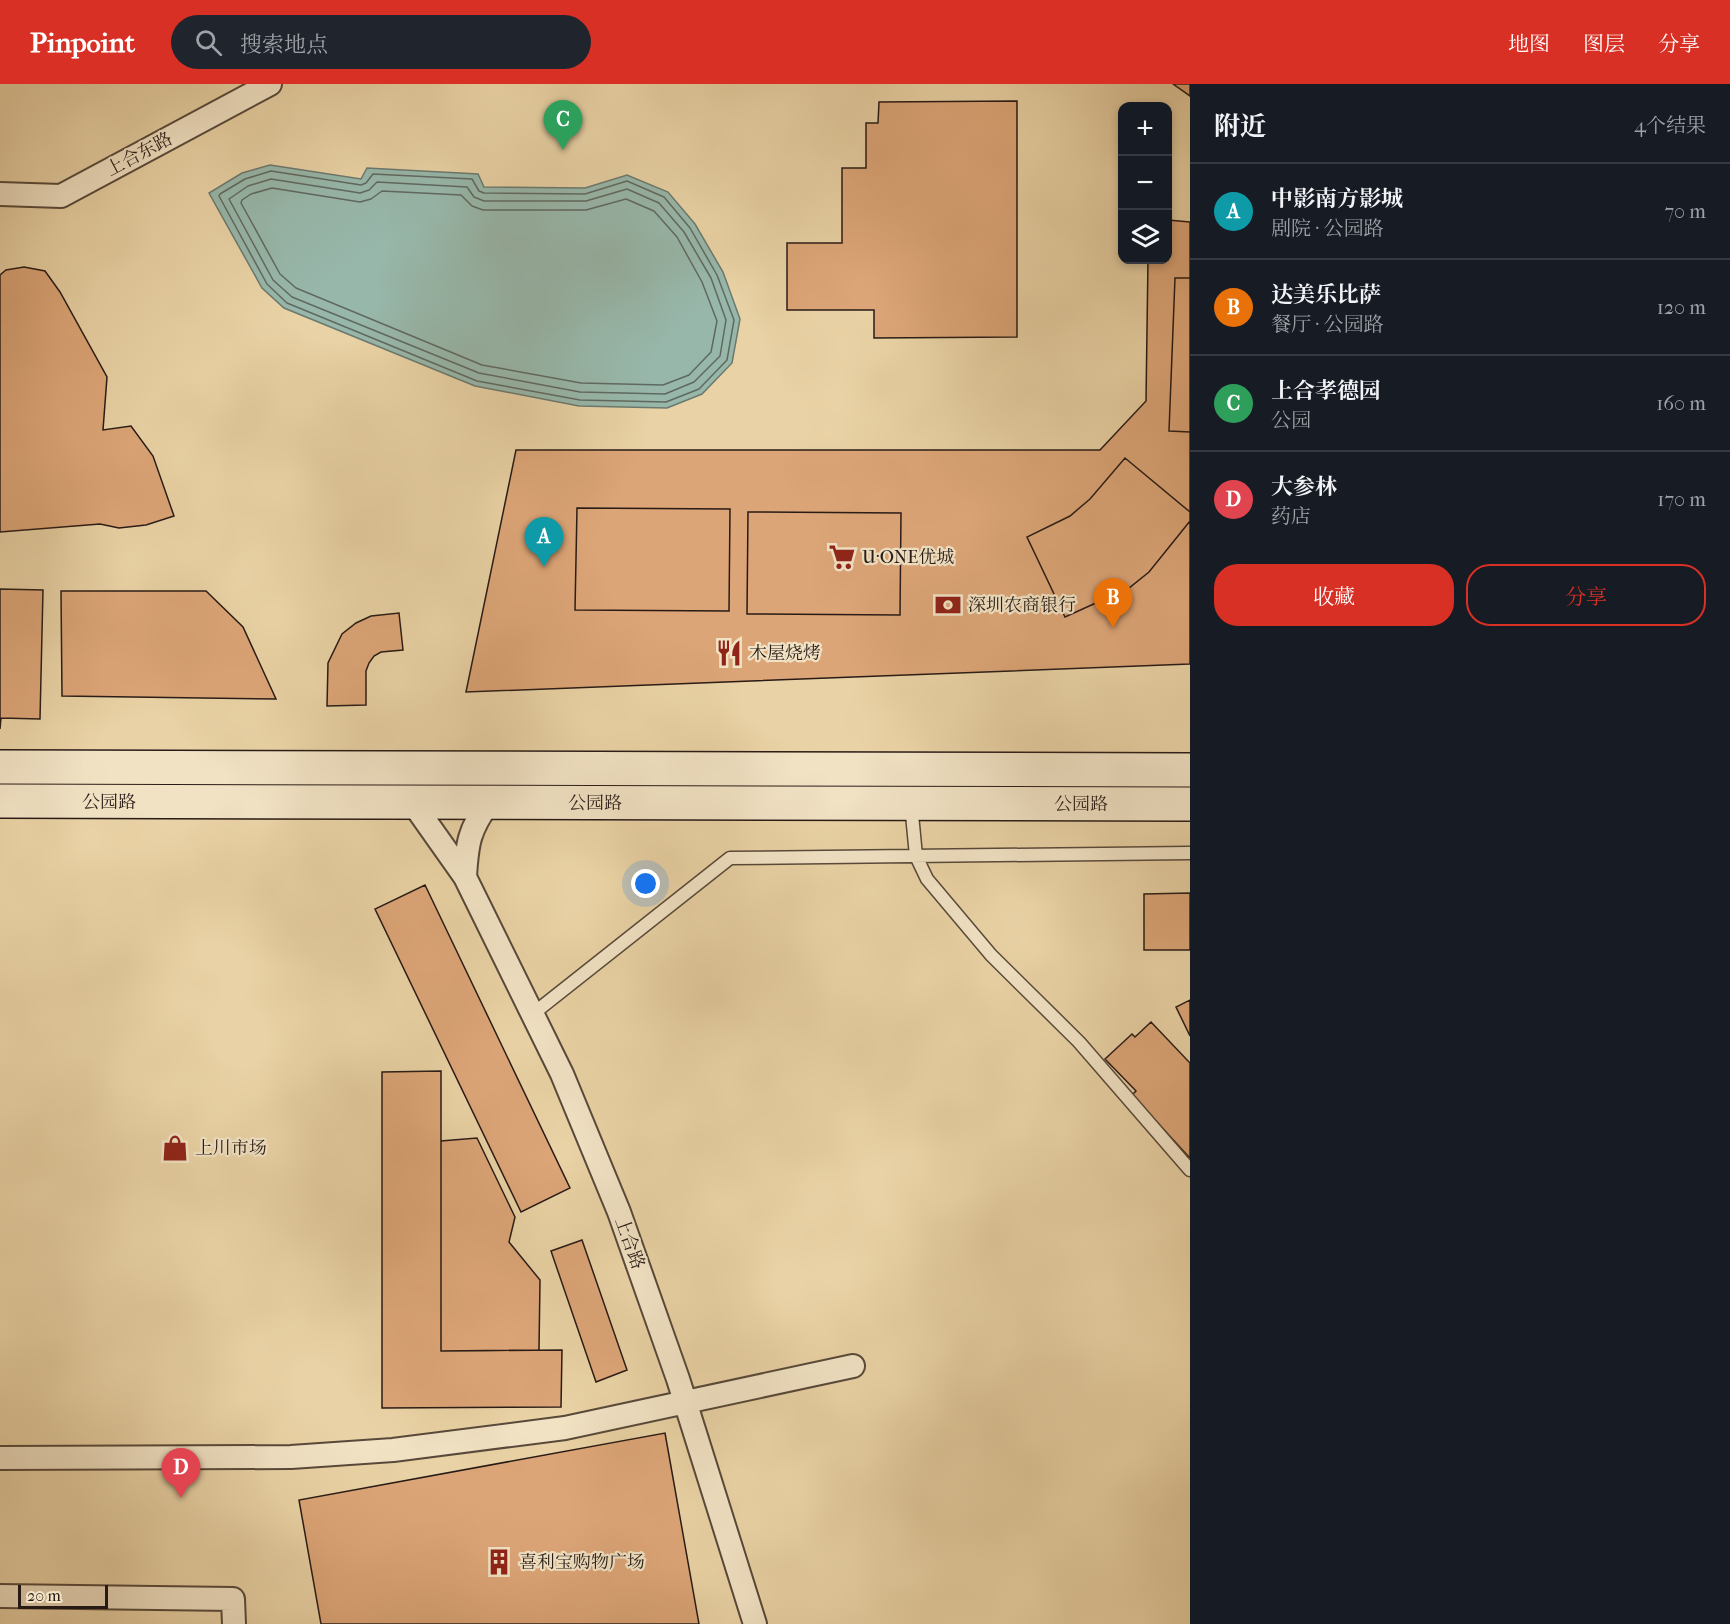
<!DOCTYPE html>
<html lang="zh">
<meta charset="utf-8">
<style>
body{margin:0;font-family:"IM FELL French Canon","Noto Serif SC",serif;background:#20242c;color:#f1f3f6}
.controls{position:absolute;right:18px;top:18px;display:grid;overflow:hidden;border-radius:12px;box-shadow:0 3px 9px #0003}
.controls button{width:54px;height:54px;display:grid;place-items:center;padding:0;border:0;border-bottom:2px solid #363941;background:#171b24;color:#f1f3f6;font:30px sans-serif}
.scale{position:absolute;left:18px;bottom:15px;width:90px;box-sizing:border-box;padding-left:6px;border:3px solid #281b16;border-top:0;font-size:16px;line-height:21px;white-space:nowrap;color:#281b16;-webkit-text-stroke:4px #f1e2c4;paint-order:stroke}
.you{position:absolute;left:646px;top:800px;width:21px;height:21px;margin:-15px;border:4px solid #fff;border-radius:50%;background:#1a73e8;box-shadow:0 0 0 9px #1a73e833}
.badge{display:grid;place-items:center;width:39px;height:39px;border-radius:50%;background:#d93025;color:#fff;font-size:20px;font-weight:700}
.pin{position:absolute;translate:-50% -50px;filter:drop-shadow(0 2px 3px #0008)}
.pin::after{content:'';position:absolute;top:32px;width:21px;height:18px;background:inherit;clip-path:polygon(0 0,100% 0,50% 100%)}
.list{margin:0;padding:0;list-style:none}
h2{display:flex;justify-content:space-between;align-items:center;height:78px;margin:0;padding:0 24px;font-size:26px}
h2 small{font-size:20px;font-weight:400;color:#9ea1a6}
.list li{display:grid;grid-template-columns:39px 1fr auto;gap:18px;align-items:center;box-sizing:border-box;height:96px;padding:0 24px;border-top:2px solid #363941}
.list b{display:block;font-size:22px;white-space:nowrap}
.list p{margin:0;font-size:20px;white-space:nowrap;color:#9ea1a6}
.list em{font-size:20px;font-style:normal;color:#9ea1a6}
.actions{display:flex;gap:12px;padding:18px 24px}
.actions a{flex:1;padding:14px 0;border:2px solid #d93025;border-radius:24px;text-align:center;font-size:21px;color:#d93025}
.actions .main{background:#d93025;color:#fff}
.icon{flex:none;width:33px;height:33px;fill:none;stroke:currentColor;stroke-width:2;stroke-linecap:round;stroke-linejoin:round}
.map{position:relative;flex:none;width:1190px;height:1540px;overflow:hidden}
header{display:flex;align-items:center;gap:36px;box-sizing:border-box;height:84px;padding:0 30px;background:#d93025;color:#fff}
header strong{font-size:28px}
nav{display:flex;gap:33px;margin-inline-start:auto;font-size:21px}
.search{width:420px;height:54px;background:#20242c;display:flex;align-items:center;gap:15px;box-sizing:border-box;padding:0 21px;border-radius:33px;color:#9ea1a6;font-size:22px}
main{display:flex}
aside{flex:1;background:#171b24}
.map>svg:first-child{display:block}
.water{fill:#97b7aa;stroke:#6b796f;stroke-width:1.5}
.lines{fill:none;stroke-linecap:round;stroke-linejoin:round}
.shore{stroke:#606960;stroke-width:1.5}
.building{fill:#dca577;stroke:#281b16;stroke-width:1.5}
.service-casing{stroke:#58493a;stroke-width:15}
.minor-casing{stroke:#58493a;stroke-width:26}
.secondary-casing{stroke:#281b16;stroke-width:36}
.service{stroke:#f1e2c4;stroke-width:12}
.minor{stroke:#f1e2c4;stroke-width:22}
.secondary{stroke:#f1e2c4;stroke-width:33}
.labels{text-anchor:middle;stroke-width:4.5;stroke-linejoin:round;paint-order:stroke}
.street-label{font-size:18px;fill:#281b16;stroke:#f1e2c4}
.poi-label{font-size:18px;fill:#281b16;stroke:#f1e2c4;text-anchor:start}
</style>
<header>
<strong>Pinpoint</strong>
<div class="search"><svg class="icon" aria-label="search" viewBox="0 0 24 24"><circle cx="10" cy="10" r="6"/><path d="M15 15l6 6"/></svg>搜索地点</div>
<nav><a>地图</a><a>图层</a><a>分享</a></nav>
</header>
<main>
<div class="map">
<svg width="1190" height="1540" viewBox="0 0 1190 1540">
<rect width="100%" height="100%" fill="#e9d2a5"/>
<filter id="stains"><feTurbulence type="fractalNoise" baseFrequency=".00333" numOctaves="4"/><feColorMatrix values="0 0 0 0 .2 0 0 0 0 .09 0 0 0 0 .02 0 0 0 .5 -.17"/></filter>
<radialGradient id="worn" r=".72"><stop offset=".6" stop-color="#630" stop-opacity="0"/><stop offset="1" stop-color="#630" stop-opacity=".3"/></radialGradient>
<path class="water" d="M270 81 361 95 367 84 478 90 484 103 585 104 627 91 668 108 695 140 723 188 740 235 732 279 702 310 667 324 579 322 475 302 284 224 262 204 209 109 242 89Z"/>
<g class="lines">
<path class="shore" d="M271 87 361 101 366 99 373 90 472 95 479 107 484 109 585 110 627 97 664 113 690 144 717 191 734 236 727 276 699 305 666 318 580 316 477 297 287 219 267 200 219 112 220 110 245 95Z
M271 95 360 109 369 106 377 98 467 103 474 113 484 117H586L627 105 659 119 684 148 711 194 726 236 720 272 694 298 665 310 580 308 479 289 292 213 273 196 229 115 248 102Z
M272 104 360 118 371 115 382 107 461 111 472 122 483 126H586L626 115 654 127 677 153 702 198 717 237 711 268 689 291 663 301 581 299 482 281 296 204 280 190 241 119 242 116 251 110Z"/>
</g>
<path class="building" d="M1173 0H1190V12Z
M1017 17V253L874 254V226H787V159H842V84H866V39H878L879 18Z
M1168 136 1190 138V580L466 608 516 366H1100L1146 317 1148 176H1168Z
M24 183 45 187 60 208 107 293 103 346 131 342 153 372 174 432 146 441 119 444 100 440 0 448V191L6 186Z
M1175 194H1190V348L1169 347Z
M1125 374 1190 428V437L1149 488 1129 504 1065 533 1027 453 1070 432 1090 415Z
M577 424 730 425 729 527 575 526Z
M748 428 901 429 900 531 747 530Z
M0 505 43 506 40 635 1 634 0 645Z
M61 507H206L243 543 276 615 62 612Z
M399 529 403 566 381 568 374 572 369 579 366 587V621L327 622 328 579 342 550 356 539 371 532Z
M425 801 570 1104 521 1128 375 825Z
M1190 809V866H1144V810Z
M1190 916V952L1176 923Z
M1151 938 1190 979V1074L1132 1011 1136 1007 1105 975 1132 950 1135 953Z
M441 987V1267L562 1266 561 1323 382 1324V988Z
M477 1054 515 1133 509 1158 540 1196 539 1266 441 1267V1057Z
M582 1156 627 1286 596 1298 551 1167Z
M665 1349 699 1540H321L299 1416Z"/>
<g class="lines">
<g class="service-casing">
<path id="service" d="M911 720 916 772 927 795 991 871 1079 958 1190 1086
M534 929 730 774 1190 769"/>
</g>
<g class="minor-casing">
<path id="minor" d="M0 110 61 112 270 0
M412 718 465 793 562 990 619 1128 678 1295 755 1540
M465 793C467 759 469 746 489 718
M0 1374 291 1373 393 1366 565 1344 853 1282
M0 1512 233 1515 234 1540"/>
</g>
<g class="secondary-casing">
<path id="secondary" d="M0 683 1190 686
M0 717 1190 720"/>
</g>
<use href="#service" class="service"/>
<use href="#minor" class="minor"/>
<use href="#secondary" class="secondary"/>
</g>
<defs>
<g id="supermarket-bare" transform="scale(2.07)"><path d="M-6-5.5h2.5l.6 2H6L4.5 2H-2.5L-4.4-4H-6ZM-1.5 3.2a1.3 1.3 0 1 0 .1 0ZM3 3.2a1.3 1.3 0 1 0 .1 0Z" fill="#8f2418" stroke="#f1e2c4" stroke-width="2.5" paint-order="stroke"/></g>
<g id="bank-bare" transform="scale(2.07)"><path d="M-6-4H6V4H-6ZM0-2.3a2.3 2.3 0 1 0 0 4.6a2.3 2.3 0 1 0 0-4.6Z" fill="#8f2418" stroke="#f1e2c4" stroke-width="2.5" paint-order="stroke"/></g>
<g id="restaurant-bare" transform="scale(2.07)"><path d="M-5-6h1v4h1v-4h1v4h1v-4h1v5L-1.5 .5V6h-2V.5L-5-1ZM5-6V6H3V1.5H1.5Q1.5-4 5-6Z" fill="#8f2418" stroke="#f1e2c4" stroke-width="2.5" paint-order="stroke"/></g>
<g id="shop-bare" transform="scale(2.07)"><path d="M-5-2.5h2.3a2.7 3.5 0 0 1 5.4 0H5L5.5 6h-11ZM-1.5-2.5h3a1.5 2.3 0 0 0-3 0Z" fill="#8f2418" stroke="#f1e2c4" stroke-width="2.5" paint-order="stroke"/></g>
<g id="building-bare" transform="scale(2.07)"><path d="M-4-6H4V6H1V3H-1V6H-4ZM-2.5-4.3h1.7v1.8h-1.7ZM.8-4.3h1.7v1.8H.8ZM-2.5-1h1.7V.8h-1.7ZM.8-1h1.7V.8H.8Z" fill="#8f2418" stroke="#f1e2c4" stroke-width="2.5" paint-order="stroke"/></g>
</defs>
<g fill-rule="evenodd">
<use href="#supermarket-bare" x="842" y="473"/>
<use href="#bank-bare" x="948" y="521"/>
<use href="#restaurant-bare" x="729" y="569"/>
<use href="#shop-bare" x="175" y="1064"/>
<use href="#building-bare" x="499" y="1478"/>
</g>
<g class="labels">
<g class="street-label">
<text transform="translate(139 70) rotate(-28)" y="6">上合东路</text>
<text x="109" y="724">公园路</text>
<text x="595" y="725">公园路</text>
<text x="1081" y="726">公园路</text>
<text transform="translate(630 1159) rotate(70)" y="6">上合路</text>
</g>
<g class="poi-label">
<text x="862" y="479">U·ONE优城</text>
<text x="968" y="527">深圳农商银行</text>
<text x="749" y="575">木屋烧烤</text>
<text x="195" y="1070">上川市场</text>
<text x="519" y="1484">喜利宝购物广场</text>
</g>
</g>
<rect width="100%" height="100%" filter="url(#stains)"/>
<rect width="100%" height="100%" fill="url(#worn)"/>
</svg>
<div class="controls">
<button>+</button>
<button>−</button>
<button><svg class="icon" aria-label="layers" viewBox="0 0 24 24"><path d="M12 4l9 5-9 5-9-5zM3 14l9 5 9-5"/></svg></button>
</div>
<div class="scale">20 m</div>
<div class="you"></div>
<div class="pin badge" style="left:544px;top:483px;background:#0f9aa8">A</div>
<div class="pin badge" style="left:1113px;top:544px;background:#e8710a">B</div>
<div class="pin badge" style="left:563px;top:66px;background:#2e9e5b">C</div>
<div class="pin badge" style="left:181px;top:1414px;background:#e0444e">D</div>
</div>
<aside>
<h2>附近<small>4个结果</small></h2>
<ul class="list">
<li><span class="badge" style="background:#0f9aa8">A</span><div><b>中影南方影城</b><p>剧院 · 公园路</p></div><em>70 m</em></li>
<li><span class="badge" style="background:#e8710a">B</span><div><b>达美乐比萨</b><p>餐厅 · 公园路</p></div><em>120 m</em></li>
<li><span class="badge" style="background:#2e9e5b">C</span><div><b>上合孝德园</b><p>公园</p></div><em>160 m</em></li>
<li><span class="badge" style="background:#e0444e">D</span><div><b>大参林</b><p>药店</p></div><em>170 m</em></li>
</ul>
<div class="actions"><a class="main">收藏</a><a>分享</a></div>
</aside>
</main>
